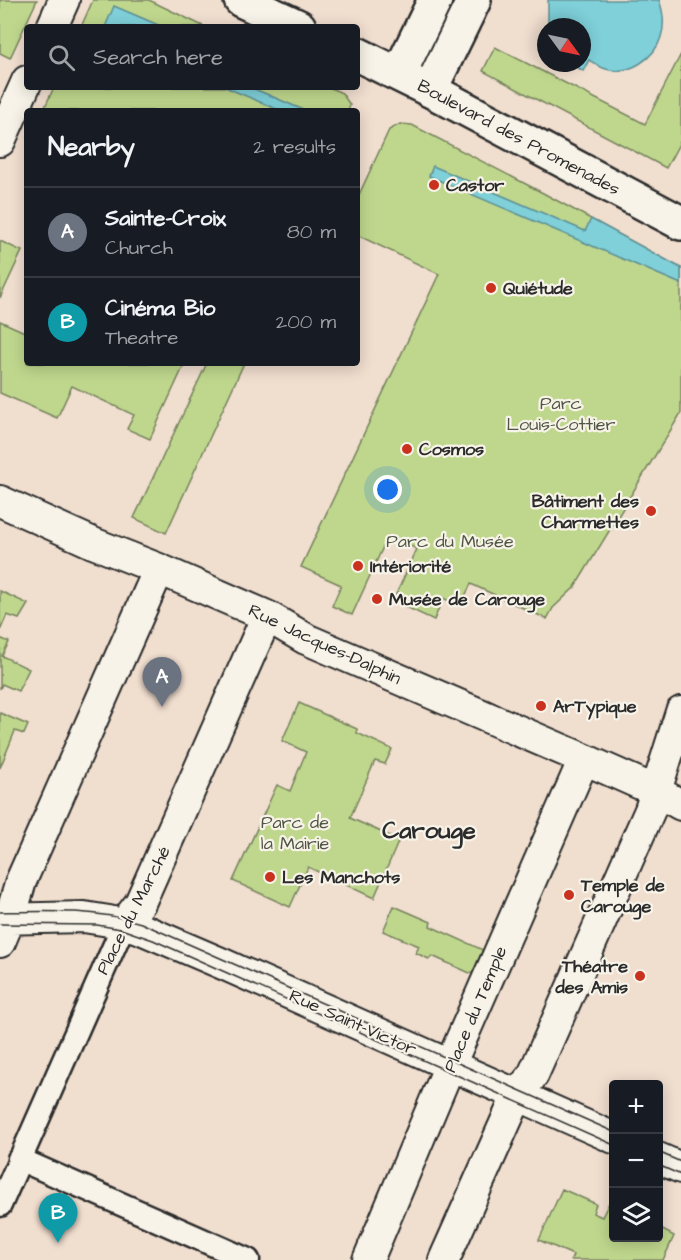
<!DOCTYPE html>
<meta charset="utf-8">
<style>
body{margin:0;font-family:"Architects Daughter",sans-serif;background:#20242c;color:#f1f3f6}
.controls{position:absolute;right:18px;bottom:18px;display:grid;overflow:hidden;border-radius:6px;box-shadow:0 3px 15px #0003}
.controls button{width:54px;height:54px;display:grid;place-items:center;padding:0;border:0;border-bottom:2px solid #363941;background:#171b24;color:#f1f3f6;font:30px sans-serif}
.compass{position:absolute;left:537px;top:18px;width:54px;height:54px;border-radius:50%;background:#171b24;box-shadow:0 3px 15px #0003;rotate:123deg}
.you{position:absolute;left:388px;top:490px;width:21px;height:21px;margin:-15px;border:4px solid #fff;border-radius:50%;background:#1a73e8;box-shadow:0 0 0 9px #1a73e833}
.badge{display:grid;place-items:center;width:39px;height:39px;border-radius:50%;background:#c8321e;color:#fff;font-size:20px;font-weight:700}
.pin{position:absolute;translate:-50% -50px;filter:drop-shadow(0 2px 3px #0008)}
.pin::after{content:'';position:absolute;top:32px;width:21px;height:18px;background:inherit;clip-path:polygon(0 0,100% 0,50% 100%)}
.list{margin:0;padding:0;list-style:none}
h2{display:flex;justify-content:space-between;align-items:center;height:78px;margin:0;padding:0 24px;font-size:26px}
h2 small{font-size:20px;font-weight:400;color:#9ea1a6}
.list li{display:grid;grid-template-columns:39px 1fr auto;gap:18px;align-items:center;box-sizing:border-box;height:90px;padding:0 24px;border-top:2px solid #363941}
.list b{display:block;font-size:22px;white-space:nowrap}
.list p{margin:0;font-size:20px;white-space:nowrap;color:#9ea1a6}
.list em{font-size:20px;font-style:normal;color:#9ea1a6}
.icon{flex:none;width:33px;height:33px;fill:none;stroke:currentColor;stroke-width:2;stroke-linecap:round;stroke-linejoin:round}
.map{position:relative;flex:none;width:681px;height:1260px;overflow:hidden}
.search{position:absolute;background:#171b24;box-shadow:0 3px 15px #0003;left:24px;top:24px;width:336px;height:66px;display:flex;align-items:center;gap:15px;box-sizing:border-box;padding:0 21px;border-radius:6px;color:#9ea1a6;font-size:22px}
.panel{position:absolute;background:#171b24;box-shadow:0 3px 15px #0003;left:24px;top:108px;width:336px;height:258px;border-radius:6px}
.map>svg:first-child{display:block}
.green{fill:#bfd78d;stroke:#75815c;stroke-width:1.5}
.water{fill:#7fd0d9;stroke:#5d8e93;stroke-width:1.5}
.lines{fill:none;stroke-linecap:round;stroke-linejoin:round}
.pedestrian-casing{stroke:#2b2b2b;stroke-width:27}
.minor-casing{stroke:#2b2b2b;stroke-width:34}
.tertiary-casing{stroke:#2b2b2b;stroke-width:38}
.secondary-casing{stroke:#2b2b2b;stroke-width:38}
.pedestrian{stroke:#f7f3e8;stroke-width:22}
.minor{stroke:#f7f3e8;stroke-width:30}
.tertiary{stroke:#f7f3e8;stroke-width:33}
.secondary{stroke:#f7f3e8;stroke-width:33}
.tram{stroke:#2b2b2b;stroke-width:1.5}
.poi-dot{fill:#c8321e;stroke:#f7f3e8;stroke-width:2}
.labels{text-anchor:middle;stroke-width:4.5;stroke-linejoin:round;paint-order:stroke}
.street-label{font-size:18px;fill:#2b2b2b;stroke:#f7f3e8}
.poi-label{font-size:18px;font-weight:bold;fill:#2b2b2b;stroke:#f7f3e8;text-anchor:start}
.park-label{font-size:18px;fill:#505644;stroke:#f7f3e8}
.district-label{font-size:24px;font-weight:bold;fill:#2b2b2b;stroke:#f7f3e8}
</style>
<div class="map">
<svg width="681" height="1260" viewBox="0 0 681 1260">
<rect width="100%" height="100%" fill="#f0decf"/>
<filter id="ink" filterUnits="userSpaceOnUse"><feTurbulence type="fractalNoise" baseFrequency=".0167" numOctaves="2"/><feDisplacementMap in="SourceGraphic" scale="12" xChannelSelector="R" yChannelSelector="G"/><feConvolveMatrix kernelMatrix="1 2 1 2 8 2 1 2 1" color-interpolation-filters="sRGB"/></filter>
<g filter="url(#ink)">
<path class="green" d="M0 0H37L10 58 0 53Z
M93 0H149L205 27H81Z
M495 47 645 124 681 54V140L666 168 483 71Z
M54 87H329L342 93 350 105 348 111H49L44 109Z
M400 124 412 125 543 193 681 268V413L575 587 553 608 547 619 471 584 460 606 443 598 434 620 393 601 417 549 388 536 352 615 332 606 341 585 301 567 439 274 357 235V199L389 130Z
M0 241 22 251 0 298Z
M0 321 27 333V363H185L150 439 127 429 134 415 72 386 57 418 0 393Z
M207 363H244L166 533 134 518Z
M0 591 28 604 19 619 7 615 0 631Z
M0 638 9 642 2 656 29 669 18 691 2 684 0 689Z
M299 703 357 729V733L392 749 385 764 375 761 350 818 399 840 374 898 308 867 290 907 233 881 276 787 277 785 290 791 306 752 282 741Z
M0 713 28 725 24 734 15 731 0 768Z
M394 906 431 922 430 926 483 950 472 974 432 956 429 959 416 953 419 946 383 931Z
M562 1189 596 1204 593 1213 602 1217 609 1203 613 1205 614 1238H658L659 1228 674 1236 663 1260H571L573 1255 539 1240Z"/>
<path class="water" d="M548 0H659C663 11 665 25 661 37 655 58 629 76 606 69 600 67 594 63 589 60L583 71 570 63H582V27H548Z
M114 6 163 27H105Z
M225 87H250L306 111H281Z
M433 166 585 231 591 219 681 268V284L429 176Z"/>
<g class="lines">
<g class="pedestrian-casing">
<path id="pedestrian" d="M19 1159 248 1260
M0 1205 124 924"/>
</g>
<g class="minor-casing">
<path id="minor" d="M52 27 64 0
M0 141 27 81
M0 501 93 543 159 569 267 616 306 639 584 759 656 791 681 805
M0 919 84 917 109 921 139 928 223 964 614 1138
M124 924 140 903 267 616
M0 942 10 918 21 881 159 569
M658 1158 681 1168
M368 1260 450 1065 584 759
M444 1260 515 1101 521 1090 533 1075 650 810 681 712"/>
</g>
<g class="tertiary-casing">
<path id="tertiary" d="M430 90 681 223"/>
</g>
<g class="secondary-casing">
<path id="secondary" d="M241 0 299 27
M357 54 430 90 474 0
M399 74 435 0"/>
</g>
<use href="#pedestrian" class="pedestrian"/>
<use href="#minor" class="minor"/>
<use href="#tertiary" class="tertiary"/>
<use href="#secondary" class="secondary"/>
<path class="tram" d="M0 912C48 911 94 909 141 923L614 1132
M0 924 97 925 121 929 153 940 614 1145
M658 1152 681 1162
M658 1165 681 1175"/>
</g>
</g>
<g class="poi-dot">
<circle cx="434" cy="185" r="6"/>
<circle cx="491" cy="288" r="6"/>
<circle cx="407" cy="449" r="6"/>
<circle cx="651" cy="511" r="6"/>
<circle cx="358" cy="566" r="6"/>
<circle cx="377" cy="599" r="6"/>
<circle cx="541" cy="706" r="6"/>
<circle cx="270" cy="877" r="6"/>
<circle cx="569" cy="895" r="6"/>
<circle cx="640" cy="976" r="6"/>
</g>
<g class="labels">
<g class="street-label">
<text transform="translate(519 137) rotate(28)" y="6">Boulevard des Promenades</text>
<text transform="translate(325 644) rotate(25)" y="6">Rue Jacques-Dalphin</text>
<text transform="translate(133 910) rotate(-63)" y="6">Place du Marché</text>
<text transform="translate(475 1009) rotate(-67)" y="6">Place du Temple</text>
<text transform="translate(353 1022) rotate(24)" y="6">Rue Saint-Victor</text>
</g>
<g class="poi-label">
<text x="446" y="191">Castor</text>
<text x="503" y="294">Quiétude</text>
<text x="419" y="455">Cosmos</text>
<text x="639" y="507" text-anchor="end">Bâtiment des<tspan x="639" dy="21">Charmettes</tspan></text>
<text x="370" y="572">Intériorité</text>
<text x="389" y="605">Musée de Carouge</text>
<text x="553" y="712">ArTypique</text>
<text x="282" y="883">Les Manchots</text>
<text x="581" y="891">Temple de<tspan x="581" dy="21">Carouge</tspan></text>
<text x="628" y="972" text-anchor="end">Théatre<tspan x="628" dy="21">des Amis</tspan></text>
</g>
<g class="park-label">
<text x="561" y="409">Parc<tspan x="561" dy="21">Louis-Cottier</tspan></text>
<text x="450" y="547">Parc du Musée</text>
<text x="295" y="828">Parc de<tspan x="295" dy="21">la Mairie</tspan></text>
</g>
<g class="district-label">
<text x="429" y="838">Carouge</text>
</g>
</g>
</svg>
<div class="controls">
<button>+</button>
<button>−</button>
<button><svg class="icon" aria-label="layers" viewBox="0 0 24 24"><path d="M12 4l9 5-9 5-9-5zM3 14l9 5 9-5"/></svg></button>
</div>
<svg class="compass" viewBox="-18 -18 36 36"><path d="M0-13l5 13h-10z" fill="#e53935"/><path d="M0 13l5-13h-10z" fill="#9ea1a6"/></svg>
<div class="you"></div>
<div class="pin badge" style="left:162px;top:707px;background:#6b7280">A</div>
<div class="pin badge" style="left:58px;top:1243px;background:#0f9aa8">B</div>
<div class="search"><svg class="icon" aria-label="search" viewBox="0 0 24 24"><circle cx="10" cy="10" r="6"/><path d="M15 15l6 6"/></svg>Search here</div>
<section class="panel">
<h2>Nearby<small>2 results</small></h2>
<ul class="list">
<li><span class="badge" style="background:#6b7280">A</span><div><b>Sainte-Croix</b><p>Church</p></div><em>80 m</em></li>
<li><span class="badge" style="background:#0f9aa8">B</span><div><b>Cinéma Bio</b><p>Theatre</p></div><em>200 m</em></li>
</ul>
</section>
</div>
